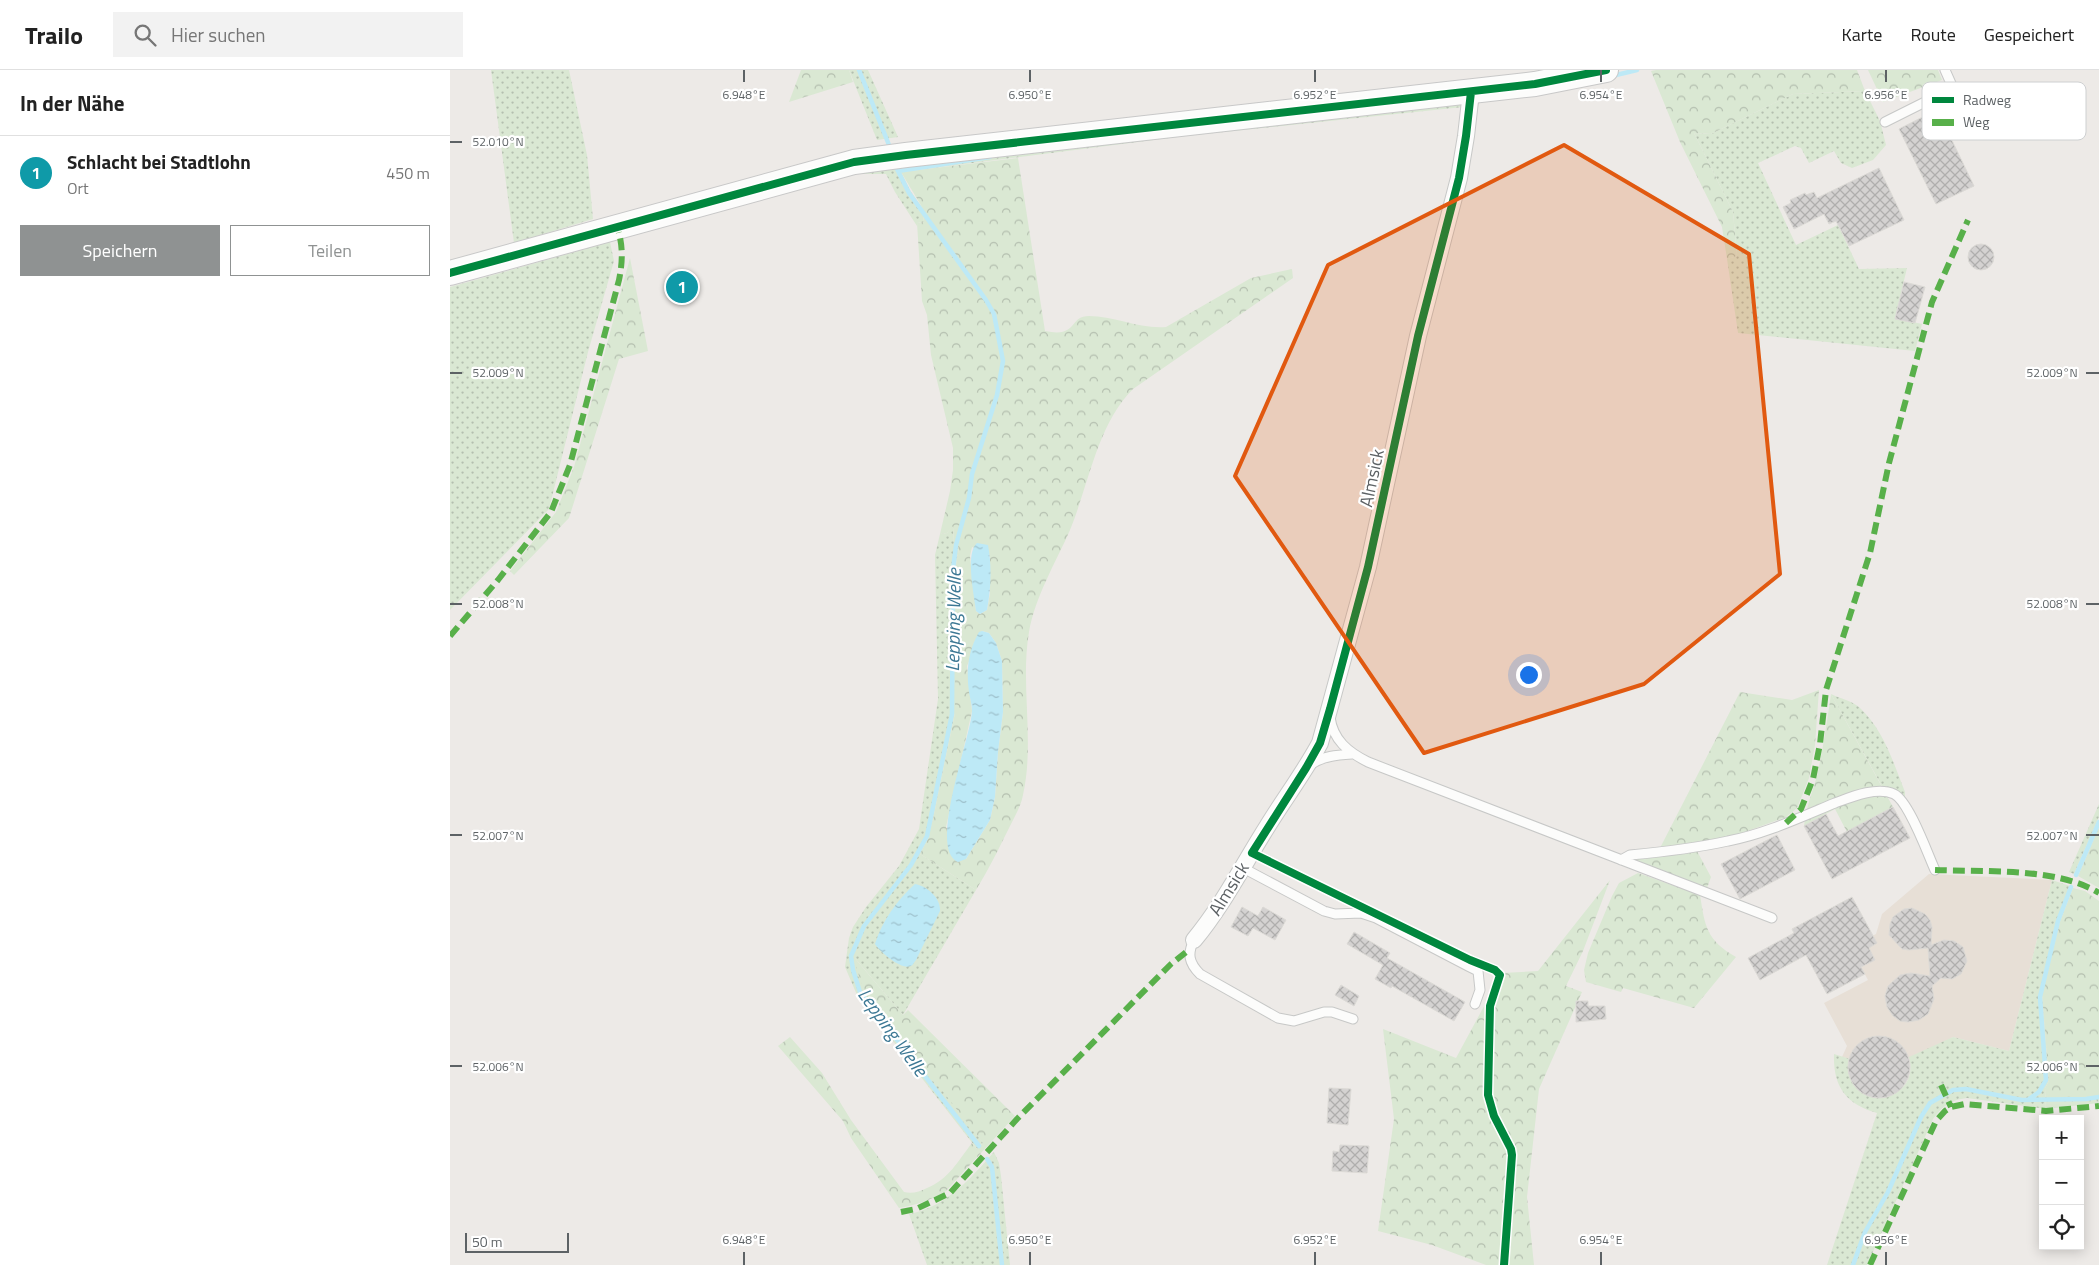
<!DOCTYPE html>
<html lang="de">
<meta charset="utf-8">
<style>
body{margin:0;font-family:"Titillium Web",sans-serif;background:#f2f2f2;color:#222}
.controls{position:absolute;right:15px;bottom:15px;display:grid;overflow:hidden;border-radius:0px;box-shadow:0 2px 12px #0003}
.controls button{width:45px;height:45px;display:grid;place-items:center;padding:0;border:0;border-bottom:1px solid #e0e0e0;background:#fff;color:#222;font:25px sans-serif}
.scale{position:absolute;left:15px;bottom:12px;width:104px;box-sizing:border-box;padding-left:5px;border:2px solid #5d6265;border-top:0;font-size:14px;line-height:18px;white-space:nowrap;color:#5d6265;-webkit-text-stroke:4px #fff;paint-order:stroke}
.you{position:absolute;left:1078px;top:604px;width:18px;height:18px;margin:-12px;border:4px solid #fff;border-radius:50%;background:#1a73e8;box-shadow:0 0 0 8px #1a73e833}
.badge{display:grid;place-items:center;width:32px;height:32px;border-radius:50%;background:#8f9292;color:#fff;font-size:16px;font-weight:700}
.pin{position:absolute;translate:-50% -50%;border:2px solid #fff;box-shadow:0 1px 5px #0006}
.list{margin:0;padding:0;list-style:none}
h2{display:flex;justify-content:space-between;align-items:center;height:65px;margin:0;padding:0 20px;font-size:21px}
h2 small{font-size:16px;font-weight:400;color:#767676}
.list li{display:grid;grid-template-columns:32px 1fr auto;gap:15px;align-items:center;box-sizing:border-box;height:75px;padding:0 20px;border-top:1px solid #e0e0e0}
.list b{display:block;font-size:19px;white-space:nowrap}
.list p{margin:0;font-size:16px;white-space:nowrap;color:#767676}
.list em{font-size:16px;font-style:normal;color:#767676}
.actions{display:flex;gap:10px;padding:15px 20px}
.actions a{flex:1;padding:11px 0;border:1px solid #8f9292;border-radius:0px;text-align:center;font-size:18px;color:#8f9292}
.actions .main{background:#8f9292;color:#fff}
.icon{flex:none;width:28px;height:28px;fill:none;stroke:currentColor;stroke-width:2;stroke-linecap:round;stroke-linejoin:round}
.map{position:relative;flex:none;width:1649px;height:1195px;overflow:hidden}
header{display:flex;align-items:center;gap:30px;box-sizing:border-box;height:70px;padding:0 25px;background:#fff;border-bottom:1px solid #e0e0e0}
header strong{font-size:24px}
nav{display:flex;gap:28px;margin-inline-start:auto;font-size:18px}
.search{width:350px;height:45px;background:#f2f2f2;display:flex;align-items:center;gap:12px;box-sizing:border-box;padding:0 18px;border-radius:0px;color:#767676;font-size:19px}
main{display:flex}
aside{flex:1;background:#fff}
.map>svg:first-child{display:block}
.commercial{fill:#e7dfd6}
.grass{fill:url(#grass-dots)}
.forest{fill:url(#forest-crowns);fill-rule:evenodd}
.water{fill:url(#water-ripples)}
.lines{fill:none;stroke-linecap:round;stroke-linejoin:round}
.stream{stroke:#bde9f6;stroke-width:4.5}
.building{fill:url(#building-cross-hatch);stroke:#dcdad6}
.lane-casing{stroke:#c7c8c7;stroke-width:11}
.street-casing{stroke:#c7c8c7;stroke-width:18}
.secondary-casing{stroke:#c8c8c8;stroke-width:26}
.lane{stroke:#fcfcfb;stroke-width:9}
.street{stroke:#fcfcfb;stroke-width:16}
.secondary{stroke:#fcfcfb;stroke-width:24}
.quiet{stroke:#58b04a;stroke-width:6;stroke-dasharray:12 6;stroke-linecap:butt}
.cycleway-casing{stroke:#fff;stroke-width:11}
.cycleway{stroke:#00873e;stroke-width:8}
.marked{fill:#e15910;fill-opacity:0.2;stroke:#e15910;stroke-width:4;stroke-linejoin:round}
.ticks{fill:none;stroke:#5d6265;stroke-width:2}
.labels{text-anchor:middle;stroke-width:4.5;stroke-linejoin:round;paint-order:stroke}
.street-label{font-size:18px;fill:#5d6265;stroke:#fff}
.water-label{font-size:19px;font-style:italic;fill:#3c7894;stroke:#fff}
.key{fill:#fff;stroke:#ced0d1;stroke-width:1}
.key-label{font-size:14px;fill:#5d6265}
.ticks-label{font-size:12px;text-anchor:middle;fill:#5d6265;stroke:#fff;stroke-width:4.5;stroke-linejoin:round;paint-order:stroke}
</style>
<header>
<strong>Trailo</strong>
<div class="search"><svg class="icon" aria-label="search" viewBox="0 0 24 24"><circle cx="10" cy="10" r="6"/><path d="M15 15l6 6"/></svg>Hier suchen</div>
<nav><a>Karte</a><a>Route</a><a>Gespeichert</a></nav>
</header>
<main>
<aside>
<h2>In der Nähe<small></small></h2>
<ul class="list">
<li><span class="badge" style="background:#0f9aa8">1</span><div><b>Schlacht bei Stadtlohn</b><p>Ort</p></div><em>450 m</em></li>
</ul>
<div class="actions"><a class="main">Speichern</a><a>Teilen</a></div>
</aside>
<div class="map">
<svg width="1649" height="1195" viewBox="0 0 1649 1195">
<defs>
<pattern id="grass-dots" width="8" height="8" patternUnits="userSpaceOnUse" patternTransform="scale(1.25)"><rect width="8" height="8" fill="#dae8d3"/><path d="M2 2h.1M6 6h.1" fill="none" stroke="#b4bfaf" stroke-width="1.8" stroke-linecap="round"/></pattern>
<pattern id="forest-crowns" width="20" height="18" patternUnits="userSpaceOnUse" patternTransform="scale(1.25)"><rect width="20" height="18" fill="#dae8d3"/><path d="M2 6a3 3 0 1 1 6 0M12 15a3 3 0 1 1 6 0" fill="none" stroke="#b4bfaf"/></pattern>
<pattern id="water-ripples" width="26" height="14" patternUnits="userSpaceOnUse" patternTransform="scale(1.25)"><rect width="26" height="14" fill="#bde9f6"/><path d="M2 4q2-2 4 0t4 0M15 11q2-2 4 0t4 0" fill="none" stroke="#9dc0cb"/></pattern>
<pattern id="building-cross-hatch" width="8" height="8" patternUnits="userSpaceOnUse" patternTransform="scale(1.25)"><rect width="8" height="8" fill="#d4d2d1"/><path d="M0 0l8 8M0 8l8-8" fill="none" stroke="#afaead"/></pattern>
</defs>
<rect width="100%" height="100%" fill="#edeae7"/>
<path class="commercial" d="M1479 804 1602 810 1559 981 1503 967 1460 992 1459 1007 1451 1019 1438 1026 1423 1027 1410 1020 1401 1008 1399 1001 1400 989 1392 987 1397 976 1374 933 1418 910 1400 877 1426 864 1432 844Z"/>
<path class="grass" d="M41 0H119L137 85 143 149 64 173Z
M399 0H418L448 67 427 70Z
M1415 21 1430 51 1436 75 1423 90 1402 98 1391 93 1384 81 1359 93 1351 78 1345 76 1308 93 1346 175 1388 155 1409 199 1457 198 1445 248 1472 254 1465 281 1288 263 1277 189 1287 186 1283 142 1244 63 1261 64 1343 24Z
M1010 33 1013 37 735 66 451 102 461 122 472 137 474 152 467 153V156L445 122 436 104H402L344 119 177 167 175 159 384 101 435 100 455 97 454 89Z
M160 172 164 191 138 282 99 439 0 540V217Z
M503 455 504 474 509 478 505 500V643L483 749 478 768 470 784 526 820 453 945 404 887 533 1073 527 1079 407 925 395 897 399 868 403 857 416 837 449 796 469 759 488 629 485 485 490 464 497 463Z
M1381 624C1389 628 1402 631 1409 637 1434 660 1443 692 1455 722V730C1449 722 1445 717 1434 720Z
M1649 734V747L1624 804 1619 802Z
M1602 810 1623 817 1610 852 1592 924 1599 1011 1595 1018 1596 1039 1517 1028C1500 1030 1493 1036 1483 1049L1417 1195H1377L1427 1043C1396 1034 1383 1017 1384 984L1400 989C1390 1041 1472 1038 1459 987L1503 967 1559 981Z
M544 1082 549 1093 551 1106 560 1195H477L459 1144C496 1137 520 1109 544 1082Z"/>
<path class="forest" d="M351 0H399L403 12 339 32Z
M1206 0H1407L1415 21 1343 24 1261 64 1244 63 1283 142 1287 186 1277 189 1272 157 1230 72 1201 1Z
M1418 0H1488L1492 10 1433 32Z
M568 88 595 261C629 268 618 246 639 246 664 246 689 259 716 257L801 208 842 199 843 208 683 319C647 355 639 414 620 460 606 492 585 527 579 562 570 615 585 671 573 725 571 736 565 746 560 756 549 778 539 799 526 820L470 784 478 768 483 749 505 643V500L509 478 504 474 503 456 497 463 490 464 500 421 503 400V378L481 285 477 245 472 231 467 153 474 152 472 137 451 102ZM522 477 540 485V523L537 540 530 544 526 541 520 486ZM532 561 539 563 546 573 552 591 553 642 548 682 545 727 540 750 516 789 496 757 522 641 517 596Z
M180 188 198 281 169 289 119 448 64 505 60 501 106 442 124 397Z
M1369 620 1365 675 1359 708 1347 738 1336 747 1278 768 1210 778 1290 622 1342 630Z
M1381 624 1443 737 1397 762 1385 739 1354 756C1356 738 1362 723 1367 706 1373 679 1377 652 1381 624Z
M1649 757V818L1628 806Z
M1247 781 1261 807 1257 818 1179 791 1180 788Z
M1188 803 1250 825C1255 856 1256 870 1286 887L1244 938 1173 918 1171 922 1136 912 1134 900 1138 883 1162 826 1169 813Z
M1160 810 1133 881 1116 916 1132 922 1089 1019 1077 1127 1084 1195H1036L982 1175 928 1161 944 1049 933 959 1006 988 1052 903 1088 901Z
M1623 818 1635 821 1649 831V1033L1596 1039 1595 1018 1599 1011 1592 924 1610 852Z
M403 886 453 945 458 940 565 1046 496 1121C481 1130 467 1135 449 1138L401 1068 393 1051 328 976 340 967 372 1003 401 1050 454 1122C462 1124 469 1122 477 1118 499 1109 508 1091 522 1073L527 1079 533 1073 413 919Z"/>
<path class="water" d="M527 473 538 475C542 496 541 519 537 540L530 544 526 541C524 525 515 483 527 473Z
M532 561 539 563 546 573 552 591 553 642 548 682 545 727 540 750 516 789 508 792C477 779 521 668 522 641 522 635 520 628 519 622 516 601 518 581 529 562Z
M465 814C477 816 491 828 490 841L466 890C464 892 463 895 461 896 452 901 429 881 425 874 432 851 447 830 465 814Z"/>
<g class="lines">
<path class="stream" d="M409 0 441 80
M1162 6 1187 0
M445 95 459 123 536 230 544 244 553 291 547 325 522 404 519 428 506 475 503 500 502 644 477 766 461 795 414 856 401 886 403 900 410 922 529 1076
M448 101 540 87
M1626 805 1649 752
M1579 1029 1589 1022 1596 1010 1590 927 1608 851 1621 817
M537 1089 542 1097 552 1195
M1403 1195 1415 1162 1438 1122 1471 1047 1480 1033 1503 1020 1516 1019 1572 1030 1636 1029 1649 1027"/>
</g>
<path class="building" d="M1504 31 1513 49 1496 58 1524 116 1486 134 1449 59Z
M1429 98 1454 150 1399 176 1386 151 1379 154 1374 144 1344 159 1333 137 1341 133 1340 130 1355 123 1356 125 1364 122 1367 128Z
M1518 187a13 13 0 1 1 26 0a13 13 0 1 1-26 0Z
M1454 212 1475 217 1465 253 1445 249Z
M1443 737 1460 768 1382 809 1354 756 1376 744 1388 766Z
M1327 765 1345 800 1290 829 1271 794Z
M1402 827 1427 873 1419 878 1425 890 1411 897 1415 904 1377 924 1356 885 1310 910 1298 888 1344 863 1342 859Z
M792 837 808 846 813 837 836 850 825 870 803 858 798 866 781 857Z
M1462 838 1475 844 1480 850 1482 857 1481 875 1494 870 1504 871 1513 877 1517 891 1511 904 1502 909 1491 908 1482 916 1484 929 1478 944 1469 950 1458 952 1450 951 1443 946 1437 937 1435 926 1438 916 1450 905 1461 903 1480 906 1478 878 1459 880 1452 879 1439 865 1440 854 1443 847 1454 839Z
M904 862 940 883 937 888 1015 932 1004 951 942 916 941 918 925 909 933 895 897 874Z
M891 915 909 926 904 936 885 925Z
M1126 931H1138V936H1155L1156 949 1126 952Z
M1398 997a31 31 0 1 1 62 0a31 31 0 1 1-62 0Z
M879 1018 901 1019 898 1055 877 1053Z
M890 1075 919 1076 917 1103 882 1101 883 1081 889 1082Z"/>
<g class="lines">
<g class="lane-casing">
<path id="lane" d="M1435 52 1503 18 1495 0
M880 647C883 670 898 682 918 692L1322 848
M860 695C873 686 887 685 902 684
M1171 790 1180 785C1213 782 1246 778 1278 771 1315 764 1351 747 1385 733 1401 727 1427 716 1444 724 1459 731 1478 785 1485 800
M793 798 874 841 885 844 911 843 926 848 1018 896 1028 901 1030 920 1025 934
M744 870C737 884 739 893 750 904L828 948 844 951 874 942H882L903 949"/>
</g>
<g class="street-casing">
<path id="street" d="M744 870C773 835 793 795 817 757 834 729 854 703 870 673L918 497 968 266 1009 108 1016 66 1021 22"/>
</g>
<g class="secondary-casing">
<path id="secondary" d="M0 203 404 92 456 85 1085 14 1156 0"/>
</g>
<use href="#lane" class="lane"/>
<use href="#street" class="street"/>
<use href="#secondary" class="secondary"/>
<path class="quiet" d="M0 566 48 510 101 442 120 395 169 210C173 190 173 175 167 156
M1336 753 1351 739 1363 709 1370 674 1376 620 1420 483 1439 393 1482 232 1518 150
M1485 800C1534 802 1607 797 1649 823
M1491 1015 1501 1037
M451 1142 466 1139 500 1123 567 1049 721 894 740 879
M1420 1195 1486 1051 1495 1041 1501 1037 1515 1034 1596 1041 1649 1036"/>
<g class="cycleway-casing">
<path id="cycleway" d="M1021 22 1016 66 1009 108 968 266 918 497 880 639 870 673 856 698 802 783 1020 890 1045 900 1050 905 1040 936 1038 1025 1044 1046 1061 1079 1062 1085 1054 1195
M0 203 404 92 456 85 1085 14 1156 0"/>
</g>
<use href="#cycleway" class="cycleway"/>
</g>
<path class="marked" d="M1114 75 1299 184 1330 504 1194 614 974 683 785 406 878 195Z"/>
<path class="ticks" d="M294 0V12M580 0V12M865 0V12M1151 0V12M1436 0V12M0 72H12M0 303H12M1636 303H1649M0 534H12M1636 534H1649M0 765H12M1636 765H1649M0 996H12M1636 996H1649M294 1182V1195M580 1182V1195M865 1182V1195M1151 1182V1195M1436 1182V1195"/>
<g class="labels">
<g class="street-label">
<text transform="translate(922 408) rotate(-78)" y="6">Almsick</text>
<text transform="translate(779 819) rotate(-58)" y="6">Almsick</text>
</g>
<g class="water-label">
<text transform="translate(503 550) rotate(-89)" y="7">Lepping Welle</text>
<text transform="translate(443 962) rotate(54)" y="7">Lepping Welle</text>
</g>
</g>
<rect x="1472" y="12" width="164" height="58" rx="8" class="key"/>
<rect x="1482" y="27" width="22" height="6" fill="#00873e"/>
<rect x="1482" y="49" width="22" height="7" fill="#58b04a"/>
<g class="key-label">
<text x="1513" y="35">Radweg</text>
<text x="1513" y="57">Weg</text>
</g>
<g class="ticks-label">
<text x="294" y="29">6.948°E</text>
<text x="580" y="29">6.950°E</text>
<text x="865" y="29">6.952°E</text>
<text x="1151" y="29">6.954°E</text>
<text x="1436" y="29">6.956°E</text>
<text x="48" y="76">52.010°N</text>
<text x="48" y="307">52.009°N</text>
<text x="1602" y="307">52.009°N</text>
<text x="48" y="538">52.008°N</text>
<text x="1602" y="538">52.008°N</text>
<text x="48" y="770">52.007°N</text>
<text x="1602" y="770">52.007°N</text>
<text x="48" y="1001">52.006°N</text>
<text x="1602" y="1001">52.006°N</text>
<text x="294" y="1174">6.948°E</text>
<text x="580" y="1174">6.950°E</text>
<text x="865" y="1174">6.952°E</text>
<text x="1151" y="1174">6.954°E</text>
<text x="1436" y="1174">6.956°E</text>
</g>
</svg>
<div class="controls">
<button>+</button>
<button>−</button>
<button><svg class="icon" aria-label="locate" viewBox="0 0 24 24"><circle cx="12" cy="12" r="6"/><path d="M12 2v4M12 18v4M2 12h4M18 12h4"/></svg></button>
</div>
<div class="scale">50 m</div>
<div class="you"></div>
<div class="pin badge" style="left:232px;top:217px;background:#0f9aa8">1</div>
</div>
</main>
